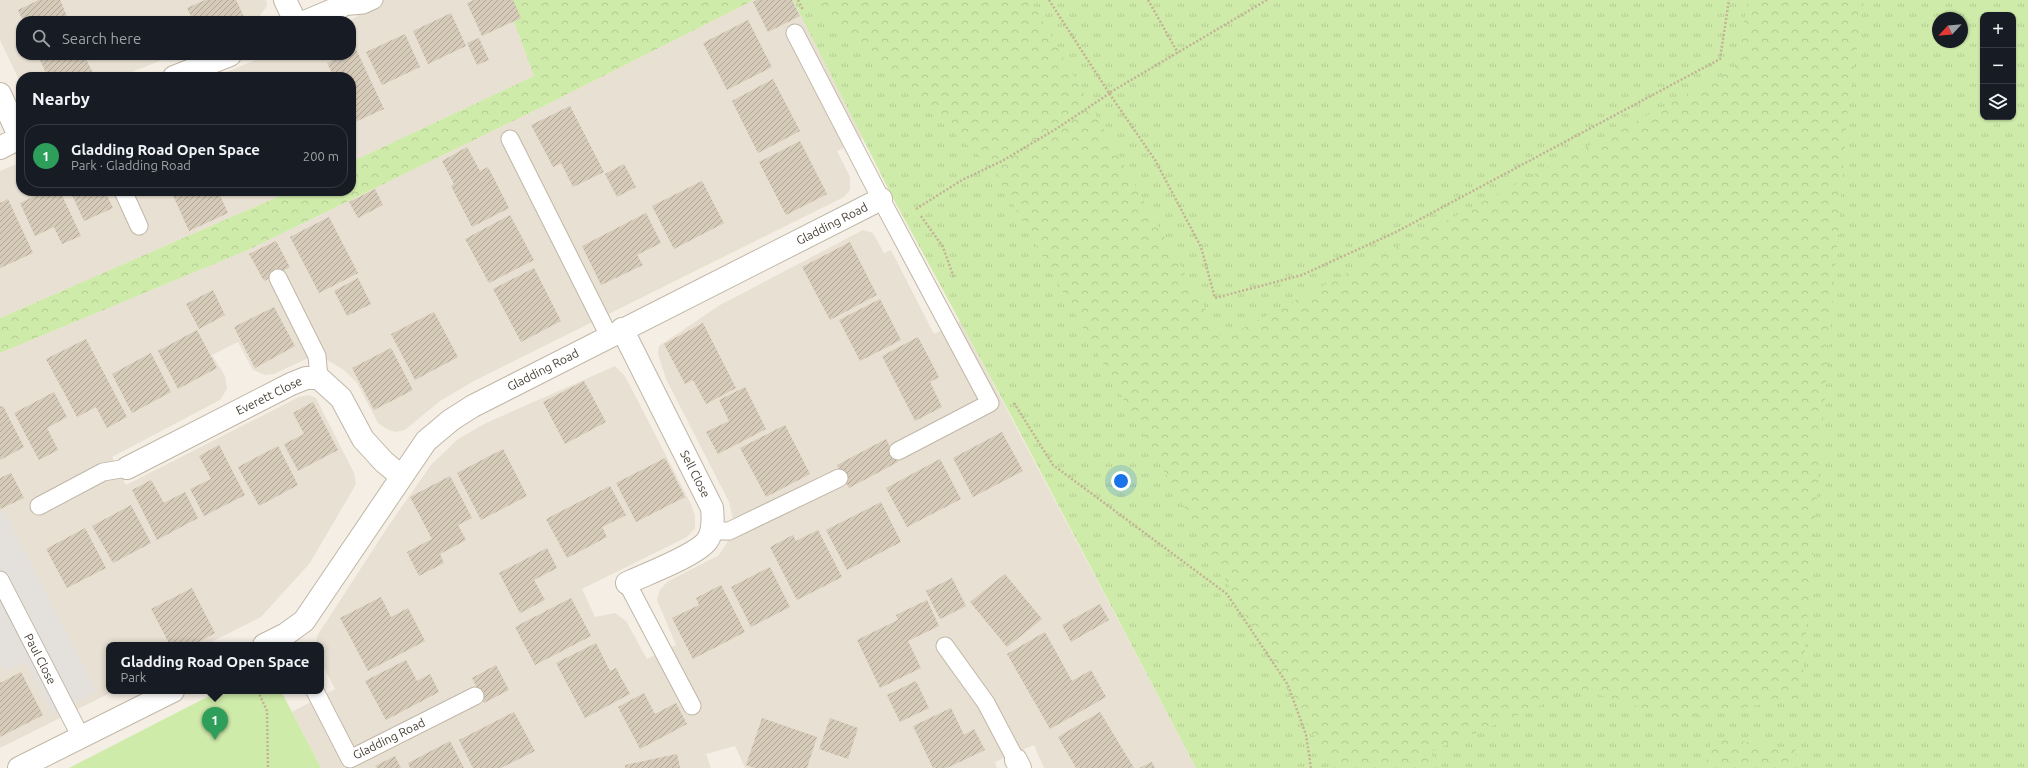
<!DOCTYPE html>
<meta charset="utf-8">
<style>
body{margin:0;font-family:Ubuntu,sans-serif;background:#242831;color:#f1f3f6}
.controls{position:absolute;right:12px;top:12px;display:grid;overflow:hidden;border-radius:8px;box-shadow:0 1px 3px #0004}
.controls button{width:36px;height:36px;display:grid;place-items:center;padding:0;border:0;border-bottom:1px solid #363941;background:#171b24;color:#f1f3f6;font:20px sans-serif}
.compass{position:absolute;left:1932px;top:12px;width:36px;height:36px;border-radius:50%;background:#171b24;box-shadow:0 1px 3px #0004;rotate:244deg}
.you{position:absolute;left:1121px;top:481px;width:14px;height:14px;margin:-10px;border:3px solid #fff;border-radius:50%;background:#1a73e8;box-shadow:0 0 0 6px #1a73e833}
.badge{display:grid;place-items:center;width:26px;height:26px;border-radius:50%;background:#8c9099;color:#fff;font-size:13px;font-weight:700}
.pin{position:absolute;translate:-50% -33px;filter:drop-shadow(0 1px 2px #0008)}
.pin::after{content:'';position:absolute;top:21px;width:14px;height:12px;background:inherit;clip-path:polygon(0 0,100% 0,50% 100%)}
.popup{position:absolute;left:106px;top:642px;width:218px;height:52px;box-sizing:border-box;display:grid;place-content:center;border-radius:8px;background:#171b24;filter:drop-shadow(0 1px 3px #0005);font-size:13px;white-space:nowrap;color:#9ea1a6}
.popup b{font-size:15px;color:#f1f3f6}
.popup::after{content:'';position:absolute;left:50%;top:100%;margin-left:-8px;border:8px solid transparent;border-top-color:#171b24}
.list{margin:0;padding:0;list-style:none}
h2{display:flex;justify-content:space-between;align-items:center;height:52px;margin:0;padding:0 16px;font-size:17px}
h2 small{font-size:13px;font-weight:400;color:#9ea1a6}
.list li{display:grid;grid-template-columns:26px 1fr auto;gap:12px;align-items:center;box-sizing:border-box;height:64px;margin:0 8px 8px;padding:0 8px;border:1px solid #363941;border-radius:16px}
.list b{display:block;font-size:15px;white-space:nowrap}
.list p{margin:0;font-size:13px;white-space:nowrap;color:#9ea1a6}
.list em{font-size:13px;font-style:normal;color:#9ea1a6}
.icon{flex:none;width:22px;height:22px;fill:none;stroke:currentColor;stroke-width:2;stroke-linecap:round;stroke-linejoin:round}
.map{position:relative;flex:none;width:2028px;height:768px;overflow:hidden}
.search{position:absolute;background:#171b24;box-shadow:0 1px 3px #0004;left:16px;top:16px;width:340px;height:44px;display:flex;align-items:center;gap:10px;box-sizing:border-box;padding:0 14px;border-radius:16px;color:#9ea1a6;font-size:15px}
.panel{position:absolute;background:#171b24;box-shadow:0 1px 3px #0004;left:16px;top:72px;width:340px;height:124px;border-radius:16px}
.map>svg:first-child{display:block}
.residential{fill:#e8e0d2}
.grass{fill:url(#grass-tufts);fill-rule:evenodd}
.forest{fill:url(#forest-crowns)}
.park{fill:#cfeba9}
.parking{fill:#e4e1dd}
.building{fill:url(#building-hatch)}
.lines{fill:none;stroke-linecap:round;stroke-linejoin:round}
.service-casing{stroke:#c0b6a6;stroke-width:19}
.minor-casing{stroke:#c0b6a6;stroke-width:24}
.path{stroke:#c3b296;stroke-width:2.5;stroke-dasharray:2 2;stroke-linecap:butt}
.service{stroke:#fff;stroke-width:17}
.minor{stroke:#fff;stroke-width:22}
.labels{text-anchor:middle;stroke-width:3;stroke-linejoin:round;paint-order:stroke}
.street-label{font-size:12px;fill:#463e33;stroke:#fff}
</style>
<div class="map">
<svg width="2028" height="768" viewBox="0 0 2028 768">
<defs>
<pattern id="grass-tufts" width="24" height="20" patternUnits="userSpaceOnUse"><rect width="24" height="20" fill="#cfeba9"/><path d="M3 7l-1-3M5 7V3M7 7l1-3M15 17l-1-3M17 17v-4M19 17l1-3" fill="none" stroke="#b3cb92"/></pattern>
<pattern id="forest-crowns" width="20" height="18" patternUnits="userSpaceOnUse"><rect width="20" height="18" fill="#cfeba9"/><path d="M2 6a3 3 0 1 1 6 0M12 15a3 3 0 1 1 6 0" fill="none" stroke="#b3cb92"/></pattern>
<pattern id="building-hatch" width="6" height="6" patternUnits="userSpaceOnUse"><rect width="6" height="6" fill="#d6cab9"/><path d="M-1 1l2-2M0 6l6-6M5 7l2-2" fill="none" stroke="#afa597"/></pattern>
</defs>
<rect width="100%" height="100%" fill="#f4eee4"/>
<path class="residential" d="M0 0H266L267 6 256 21H21V55H175L119 77H21V84L0 40Z
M351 0H506L534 76 351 162V77H215L267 55H351V21H348L358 16Z
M754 0H793L863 138 837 151 850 177V190L844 197 474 381 440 401 405 430 395 432 385 428 378 423 357 383 345 371 326 359H306L274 374 265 375 253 370 238 342 212 355 225 376 227 389 220 400 112 457 126 485 299 397 309 395 316 398 354 473 356 484 310 563 261 617 205 645H109V691H114L0 748V353L248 250 546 105Z
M21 162V191H291L0 318V171Z
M863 230 873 233 884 253 891 250 934 334 960 321 1196 768H1044L1034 745 995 762 997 768H745L735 746 706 754 711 768H321L292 712 335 689 321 662V645H316L317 636 389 525 431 465 458 439 486 423 615 366 625 376 691 504 695 516V528L687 537 582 589 595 617 615 613 626 621 647 659 676 645 657 600 660 590 667 582 719 555 729 539 733 519 729 502 666 379 658 354 659 346 720 305Z"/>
<path class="grass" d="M793 0H2028V768H1196L1013 419 893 198ZM1983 15H2013V117H1983ZM1938 18H1962V42H1938Z"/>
<path class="forest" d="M506 0H754L546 105 248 250 0 353V318L291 191H351V162L534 76Z
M803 0H1031L1222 339 1735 69 1748 0H1864L1848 107 1801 698 1677 719 1580 689 1430 752 1440 768H1332L992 167Z
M1713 737 1795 749 1797 768H1705Z"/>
<path class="park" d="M219 691H281L321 768H69Z"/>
<path class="parking" d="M4 511 97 692 53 714 26 662 4 672 0 665V513Z"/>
<path class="building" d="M39 0H60L69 21H23L18 10Z
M205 0H236L246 21H193L187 8Z
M474 0H513L521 18 482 36 467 3Z
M757 0H792L800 16 768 32 753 2Z
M451 13 466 46 428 64 413 31Z
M748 20 772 67 727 90 703 43Z
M405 34 420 67 382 85 366 52Z
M479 38 489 60 477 65 467 43Z
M356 49 384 109 355 122 351 114V77H334L327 63 344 55H351V52Z
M40 55H84L95 77H48L38 56Z
M320 72 323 77H309Z
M773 79 800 131 758 153 732 101Z
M570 106 604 172 573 187 561 163 553 167 531 125Z
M800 141 827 194 786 215 759 162Z
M467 147 480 171 488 167 509 208 472 227 451 186 454 184 442 161Z
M624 164 636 187 617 197 605 174Z
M702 181 724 223 674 249 652 206Z
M375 189 383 205 358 218 349 202Z
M46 191H60L81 236 62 244 54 227 35 236 20 203Z
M70 191H105L113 208 84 221Z
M171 191H218L228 213 189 231Z
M8 199 33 253 0 268V203Z
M646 213 661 243 637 255 643 265 601 285 582 246Z
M510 215 534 260 489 283 465 239Z
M329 217 358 273 319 293 290 237Z
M276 241 290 267 264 281 249 254Z
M850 242 877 295 830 320 802 267Z
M534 268 561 321 521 342 493 289Z
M358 278 371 304 347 316 334 291Z
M213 290 225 315 199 329 186 304Z
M880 299 901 340 860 361 839 320Z
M274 307 295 346 255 368 234 327Z
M434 312 458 357 415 380 391 334Z
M703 323 736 388 706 404 693 380 685 384 664 344Z
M197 330 217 368 178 389 158 351Z
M918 337 939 377 930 382 942 407 915 421 882 356Z
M86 339 127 417 107 428 96 407 77 417 46 359Z
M391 348 413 390 374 410 352 368Z
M151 353 171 392 132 413 112 374Z
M584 381 606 422 565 444 543 402Z
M745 387 766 429 718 454 706 432 729 421 719 400Z
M54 392 67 417 47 428 58 450 39 460 14 413Z
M313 402 338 450 298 471 284 444 304 434 293 413Z
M3 406 24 447 0 460V407Z
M785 425 810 474 766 497 740 448Z
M1002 432 1023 471 973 497 953 458Z
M886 439 898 462 849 488 837 465Z
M219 445 245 495 204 516 190 489 211 479 199 456Z
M278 446 298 485 259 506 238 467Z
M503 449 527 496 481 520 457 473Z
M665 458 685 497 636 522 616 483Z
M940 459 961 499 907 527 886 488Z
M11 473 24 498 0 509V478Z
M450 476 472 518 458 525 466 540 440 554 444 563 419 576 407 552 432 539 410 497Z
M151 480 164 503 185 492 198 518 157 540 132 490Z
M610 486 626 515 602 527 607 537 567 558 546 519Z
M881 502 901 542 847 570 826 530Z
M131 505 151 543 113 563 92 526Z
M85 528 106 568 67 588 46 549Z
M818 530 842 577 797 600 770 547 793 535 796 541Z
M547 548 557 568 534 580 545 600 520 613 499 573Z
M770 567 790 607 751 627 731 587Z
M1005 574 1042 619 1007 647 970 602Z
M952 578 966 606 940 619 926 591Z
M721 585 745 632 693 659 672 618 699 605 696 598Z
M192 588 215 633 193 645H170L151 609Z
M381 597 391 617 408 608 425 641 368 671 340 618Z
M571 598 591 636 535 665 515 627Z
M927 600 939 626 908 641 921 668 880 688 857 640 898 620 896 615Z
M1100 604 1109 620 1071 642 1062 625Z
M1045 632 1072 681 1091 670 1106 697 1050 729 1007 654Z
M596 643 610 671 616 668 630 694 585 718 556 663Z
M406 660 417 681 430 674 439 692 386 720 365 681Z
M496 665 509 690 484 703 472 678Z
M21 672 43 715 0 737V683Z
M916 681 929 708 900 722 887 695Z
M644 693 655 714 676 703 687 724 640 749 618 707Z
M951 708 964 735 974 729 985 750 947 768H933L913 726Z
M514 712 535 751 501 768H473L459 740Z
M1100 712 1134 768H1076L1058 737Z
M762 718 817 737 807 768H755L746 765Z
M830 718 858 728 848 759 819 749Z
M450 741 464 768H410L408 763Z
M677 754 680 768H625V765Z
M395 756 401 768H377L375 766Z
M1152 762 1155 768H1139Z"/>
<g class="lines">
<g class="service-casing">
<path id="service" d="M340 7 363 5 374 0
M795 33 881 199 990 403 898 451
M510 139 609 336
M123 191 139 226
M278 278 317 356 319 378
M39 506 103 472 127 468
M711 531H729L839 478
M0 580 81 737
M627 583 692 706
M945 646 986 703 1016 760
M315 691 350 759 475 696"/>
</g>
<g class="minor-casing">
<path id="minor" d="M285 0 295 21
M307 21 340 7
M174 77 230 55
M0 94 20 138
M0 148 21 137
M622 329 712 508C713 518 714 531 707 541 695 556 646 574 627 583
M127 468 291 384 306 378H319L341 398 363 439 384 462 401 476
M264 645 286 634 304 621 426 441 451 420 473 406 881 199
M1016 760 1020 768
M19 768 173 691"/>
</g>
<path class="path" d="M798 0 803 10
M1049 0 1109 93
M1148 0 1178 53
M1267 0 1109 93 1155 160 1201 247 1215 298 1302 275 1396 232 1720 59 1729 0
M916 209 962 180 1002 161 1056 129 1110 93
M921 216 943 247 954 278
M1014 403 1053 465 1227 594 1288 685 1306 735 1311 768
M258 691 267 711 268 768"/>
<use href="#service" class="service"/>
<use href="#minor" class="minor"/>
</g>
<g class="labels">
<g class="street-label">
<text transform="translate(832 224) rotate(-27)" y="4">Gladding Road</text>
<text transform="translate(543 370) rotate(-27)" y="4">Gladding Road</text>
<text transform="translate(269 396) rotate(-26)" y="4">Everett Close</text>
<text transform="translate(695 474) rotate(63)" y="4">Sell Close</text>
<text transform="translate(40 659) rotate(63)" y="4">Paul Close</text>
<text transform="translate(389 739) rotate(-26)" y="4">Gladding Road</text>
</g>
</g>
</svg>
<div class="controls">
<button>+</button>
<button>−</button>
<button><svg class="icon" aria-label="layers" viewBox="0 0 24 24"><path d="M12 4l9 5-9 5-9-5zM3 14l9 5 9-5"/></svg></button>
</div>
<svg class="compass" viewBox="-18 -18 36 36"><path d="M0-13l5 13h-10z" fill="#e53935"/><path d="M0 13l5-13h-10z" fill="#9ea1a6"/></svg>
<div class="you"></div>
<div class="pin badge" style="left:215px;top:740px;background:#2e9e5b">1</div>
<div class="popup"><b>Gladding Road Open Space</b>Park</div>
<div class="search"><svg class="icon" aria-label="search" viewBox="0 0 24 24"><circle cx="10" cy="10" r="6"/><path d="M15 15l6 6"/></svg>Search here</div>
<section class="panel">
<h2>Nearby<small></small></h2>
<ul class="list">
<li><span class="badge" style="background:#2e9e5b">1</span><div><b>Gladding Road Open Space</b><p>Park · Gladding Road</p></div><em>200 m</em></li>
</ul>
</section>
</div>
